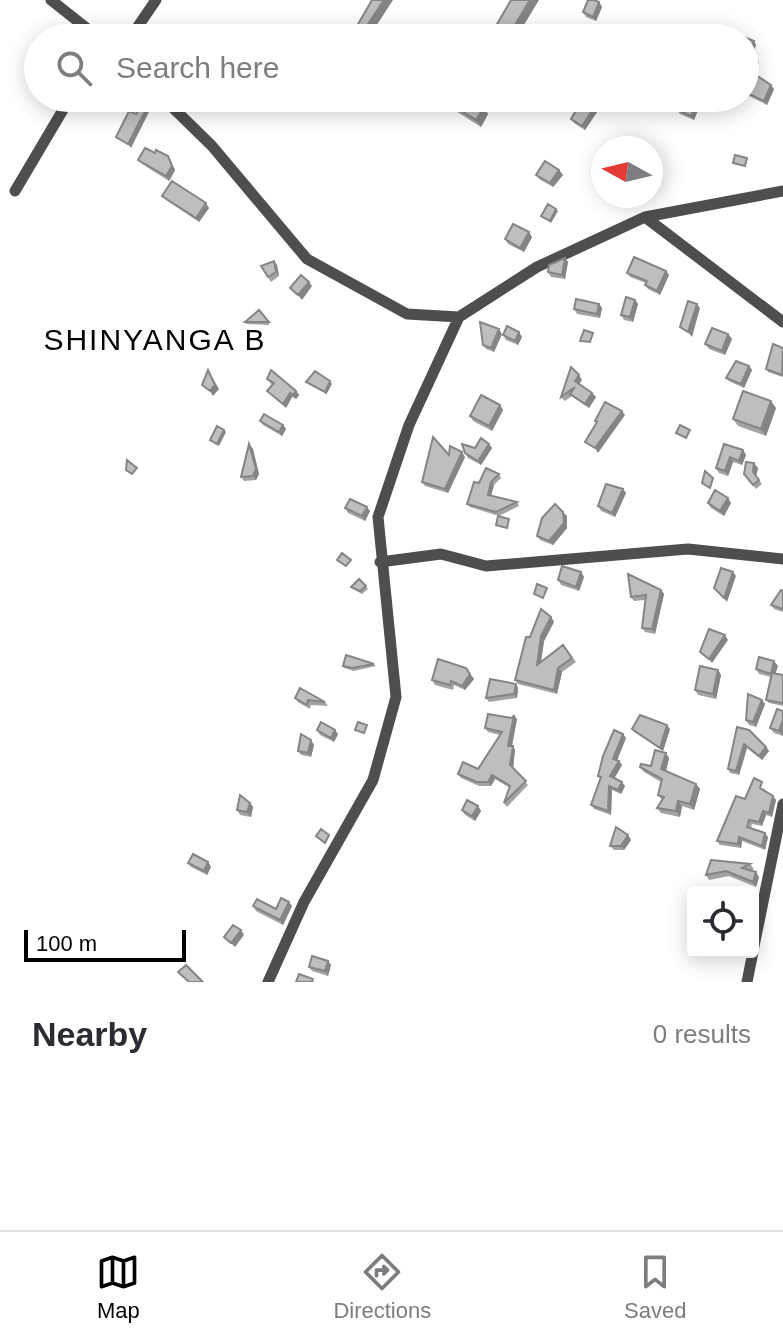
<!DOCTYPE html>
<style>
body{margin:0;font-family:Arial,sans-serif;background:#f7f7f7;color:#2b2b33}
.controls{position:absolute;right:24px;bottom:24px;display:grid;overflow:hidden;border-radius:8px;box-shadow:0 4px 20px #0003}
.controls button{width:72px;height:72px;display:grid;place-items:center;padding:0;border:0;border-bottom:2px solid #e1e1e2;background:#fff;color:#2b2b33;font:40px sans-serif}
.compass{position:absolute;left:591px;top:136px;width:72px;height:72px;border-radius:50%;background:#fff;box-shadow:0 4px 20px #0003;rotate:278deg}
.scale{position:absolute;left:24px;bottom:20px;width:162px;box-sizing:border-box;padding-left:8px;border:4px solid #000;border-top:0;font-size:22px;line-height:28px;white-space:nowrap;color:#000;-webkit-text-stroke:6px #fff;paint-order:stroke}
.list{margin:0;padding:0;list-style:none}
h2{display:flex;justify-content:space-between;align-items:center;height:104px;margin:0;padding:0 32px;font-size:34px}
h2 small{font-size:26px;font-weight:400;color:#7c7c81}
.icon{flex:none;width:44px;height:44px;fill:none;stroke:currentColor;stroke-width:2;stroke-linecap:round;stroke-linejoin:round}
.map{position:relative;flex:none;width:783px;height:982px;overflow:hidden}
.search{position:absolute;background:#fff;box-shadow:0 4px 20px #0003;left:24px;right:24px;top:24px;height:88px;display:flex;align-items:center;gap:20px;box-sizing:border-box;padding:0 28px;border-radius:44px;color:#7c7c81;font-size:30px}
.sheet{height:248px;background:#fff}
nav{display:flex;justify-content:space-around;align-items:center;box-sizing:border-box;height:112px;border-top:2px solid #e1e1e2;background:#fff;font-size:22px;color:#7c7c81}
nav a{display:grid;justify-items:center;gap:4px}
nav .on{color:#000}
.map>svg:first-child{display:block}
.lines{fill:none;stroke-linecap:round;stroke-linejoin:round}
.street{stroke:#4e4e4e;stroke-width:11}
.wall{fill:#a3a3a3}
.shaded-wall{fill:#858585}
.building{fill:#bebebe;stroke:#858585;stroke-width:2}
.labels{text-anchor:middle;stroke-width:7;stroke-linejoin:round;paint-order:stroke}
.quarter-label{font-size:30px;letter-spacing:2px;fill:#000;stroke:#fff}
</style>
<div class="map">
<svg width="783" height="982" viewBox="0 0 783 982">
<rect width="100%" height="100%" fill="#fff"/>
<g class="lines">
<path class="street" d="M51 0 99 38
M130 38 156 0
M163 98 212 146 307 259 407 314 459 317
M15 191 70 98
M645 217 783 322
M380 562 441 554 486 566 688 549 783 559
M753 951 783 804
M268 982 304 902 373 780 396 697 378 517 409 425 459 317 537 267 645 217 783 191
M747 982 753 952"/>
</g>
<path class="wall" d="M599 2 602 7 596 21 586 17 583 12Z
M745 38 756 45 752 56 759 62 754 74 774 89 767 105 745 94Z
M435 98H469L484 107 488 114 481 127Z
M581 98H629L623 107 605 100 585 130 574 123 571 119 583 100Z
M682 98H703L694 120 680 114 677 110Z
M155 153 168 156 171 161 175 170 169 181 142 164 138 160Z
M559 170 563 175 553 187 539 179 536 175Z
M162 196 209 208 199 222 166 200Z
M532 237 524 252 508 244 505 239Z
M565 258 568 262 565 279 551 277 548 272Z
M274 261 277 265 279 276 271 282 261 266Z
M666 271 669 275 660 295 648 289 645 285 646 283 630 277 627 273Z
M635 300 638 304 633 322 624 320 621 315Z
M599 304 602 308 600 318 577 314 574 309Z
M259 310 270 325 246 324 245 322Z
M502 334 494 352 486 349 483 345Z
M728 334 732 339 725 355 709 349 705 344Z
M503 335 522 337 518 345 506 340Z
M783 348V377L768 372 766 369Z
M749 366 752 370 744 388 729 381 726 378Z
M267 379 296 391 299 395 296 399 292 397 286 408 267 391 272 385Z
M582 380 579 384 592 393 596 397 589 408 572 396 565 401 561 397Z
M500 405 503 410 492 431 473 421 470 416Z
M776 408 766 436 738 426 733 419Z
M260 421 283 425 286 429 282 436 263 425Z
M249 444 253 449 259 474 256 480 244 481 241 477Z
M489 444 492 448 481 465 468 458 465 453Z
M724 444 743 450 746 455 742 465 733 462 728 476 719 473 716 468Z
M449 455 465 457 448 493 425 486 422 482Z
M758 468 756 476 762 484 756 489 744 474Z
M499 474 501 478 494 485 491 496 517 502 519 506 499 516 470 507 467 504 479 483Z
M623 489 626 493 615 517 601 511 598 506Z
M728 498 731 503 724 516 711 508 708 503Z
M345 508 370 511 365 521 348 513Z
M567 516V528L553 545 540 540 537 536Z
M581 572 584 577 579 591 561 585 558 580Z
M359 579 368 589 362 594 353 589 351 587Z
M661 590 664 594 655 634 645 632 642 628 645 600 634 601 631 597Z
M783 591V612L774 609 771 605Z
M551 617 554 622 544 641 541 662 563 645 576 662 562 672 557 694 518 684 515 680 530 637Z
M374 664 376 666 354 671 344 668 343 666Z
M778 666 775 674 783 675V706L769 703 766 700 771 677 759 674 756 669Z
M466 668 474 679 465 690 454 685 453 690 435 685 432 680Z
M718 670 721 675 716 699 698 695 695 690Z
M516 684 518 688 517 698 489 702 486 698Z
M295 698 325 702 328 706 311 705 310 709 298 702Z
M762 700 765 704 756 727 749 725 746 720Z
M777 709 783 736 774 733 770 728Z
M517 719 512 746 515 750 513 768 528 785 507 807 504 803 510 788 495 779 491 786H479L461 778 458 774 478 769 500 735 488 732 485 728Z
M737 727 766 747 769 751 762 760 747 748 739 775 730 773 728 769Z
M632 729H670L663 751 634 732Z
M317 730 338 734 334 742 320 735Z
M626 738 617 760 619 761 622 765 614 778 625 786 621 794 612 790 611 815 594 809 591 805 600 779 598 776Z
M314 745 311 757 301 755 298 751Z
M669 758 666 771 696 784 700 789 694 810 682 806 680 817 661 813 657 808 662 800 658 795 661 782 644 772 640 767 651 766Z
M765 787 764 790 776 800 772 817 766 815 762 826 752 824 751 828 768 837 765 850 742 841 741 848 720 845 717 841Z
M250 803 253 807 251 817 240 815 237 810Z
M478 806 481 811 475 821 465 815 462 810Z
M628 835 631 840 624 850H614L610 846Z
M208 862 211 867 207 875 191 867 188 863Z
M750 864 754 869 750 871 759 877 756 887 729 876 709 880 706 875Z
M253 906 276 909 292 906 283 925 256 911Z
M328 961 331 965 328 976 312 971 309 967Z"/>
<path class="shaded-wall" d="M384 0H393L369 37 364 30Z
M530 0H539L516 38H507Z
M599 2 602 7 596 21 593 17Z
M754 41 756 45 751 58 748 54Z
M756 58 759 62 753 76 750 71Z
M771 85 774 89 767 105 764 101Z
M152 98 155 100 131 148 128 144Z
M600 98H603L605 100 585 130 582 126Z
M624 98H629L623 107 620 103Z
M698 98H703L694 120 691 116Z
M484 107 488 114 481 127 476 120Z
M168 156 175 170 169 181 166 176Z
M559 170 563 175 553 187 550 183Z
M206 203 209 208 199 222 196 218Z
M556 209 558 211 551 223 550 221Z
M529 232 532 237 524 252 520 248Z
M565 258 568 262 565 279 562 275Z
M274 261 277 265 279 276 276 272Z
M666 271 669 275 660 295 657 291Z
M309 282 312 286 302 300 298 295Z
M635 300 638 304 633 322 630 317Z
M599 304 602 308 600 318 597 314Z
M697 304 700 308 692 337 688 332Z
M499 329 502 334 494 352 491 348Z
M519 332 522 337 518 345 515 341Z
M728 334 732 339 725 355 722 351Z
M749 366 752 370 744 388 741 384Z
M208 370 219 389 213 396 210 391Z
M579 375 582 380 578 385 575 381Z
M330 381 332 384 326 395 325 392Z
M296 391 299 395 296 399 293 395Z
M290 393 292 397 286 408 283 404Z
M592 393 596 397 589 408 585 404Z
M771 401 776 408 766 436 761 429Z
M500 405 503 410 492 431 489 426Z
M622 411 625 415 598 453 595 448Z
M283 425 286 429 282 436 279 432Z
M224 430 226 432 219 446 217 444Z
M249 444 253 449 259 474 256 480 253 476Z
M489 444 492 448 481 465 478 461Z
M743 450 746 455 742 465 739 461Z
M462 452 465 457 448 493 445 489Z
M730 457 733 462 728 476 725 471Z
M754 463 758 468 756 477 753 472Z
M491 482 494 485 490 499 488 495Z
M623 489 626 493 615 517 612 513Z
M728 498 731 503 724 516 720 511Z
M367 507 370 511 365 521 362 516Z
M563 512 567 516V528L553 545 549 541Z
M581 572 584 577 579 591 576 587Z
M733 572 736 576 727 602 724 598Z
M661 590 664 594 655 634 652 629Z
M551 617 554 622 544 641 540 669 537 665 541 636Z
M725 635 728 640 712 663 709 659Z
M774 661 778 666 774 678 771 674Z
M558 668 562 672 557 694 554 690Z
M718 670 721 675 716 699 713 694Z
M470 674 474 679 465 690 462 686Z
M516 684 518 688 517 698 514 694Z
M762 700 765 704 756 727 753 722Z
M514 715 517 719 511 750 508 746Z
M783 720V736L779 731Z
M667 725 670 729 663 751 660 748Z
M335 730 338 734 334 742 331 738Z
M623 734 626 738 616 763 613 759Z
M311 740 314 745 311 757 308 753Z
M744 744 747 748 739 775 736 771Z
M513 746 515 750 513 769 510 765Z
M766 747 769 751 762 760 759 756Z
M666 753 669 758 665 775 661 769Z
M619 761 622 765 613 781 610 776Z
M492 775 495 779 491 786 488 782Z
M622 782 625 786 621 794 618 790Z
M696 784 700 789 694 810 690 804Z
M609 786 612 790 611 815 608 811Z
M773 796 776 800 772 817 769 813Z
M678 801 682 806 680 817 676 811Z
M250 803 253 807 251 817 247 812Z
M478 806 481 811 475 821 472 816Z
M763 811 766 815 762 826 759 822Z
M765 833 768 837 765 850 762 846Z
M628 835 631 840 624 850 621 846Z
M739 837 742 841 741 848 738 844Z
M208 862 211 867 207 875 204 871Z
M756 872 759 877 756 887 753 882Z
M289 902 292 906 283 925 280 920Z
M241 930 244 935 235 947 231 943Z
M328 961 331 965 328 976 325 971Z"/>
<path class="building" d="M372 0H384L364 30 357 26Z
M511 0H530L507 38H489Z
M588 0H594L599 2 593 17 583 12Z
M363 30 375 38H358Z
M739 35 754 41 748 54 756 58 750 71 771 85 764 101 745 92V38H738Z
M148 98H152L128 144 116 137 129 111 136 114Z
M441 98H469L484 107 476 120Z
M583 98H600L582 126 571 119Z
M607 98H624L620 103Z
M682 98H698L691 116 677 110Z
M145 148 155 153 156 150 168 156 172 166 166 176 138 160Z
M735 155 747 158 745 166 733 163Z
M545 161 559 170 550 183 536 175Z
M172 181 206 203 196 218 162 196Z
M548 204 556 209 550 221 541 216Z
M513 224 529 232 520 248 505 239Z
M634 257 666 271 657 291 645 285 647 281 627 273Z
M565 258 562 275 548 272 549 265Z
M274 261 276 272 268 277 261 266Z
M301 275 309 282 298 295 290 288Z
M626 297 635 300 630 317 621 315Z
M576 299 599 304 597 314 574 309Z
M688 301 697 304 688 332 680 327Z
M259 310 269 322H245Z
M480 322 499 329 491 348 483 345Z
M507 326 519 332 515 341 503 335Z
M712 328 728 334 722 351 705 344Z
M584 330 593 333 590 342 580 341Z
M773 344 783 348 782 375 766 369Z
M736 361 749 366 741 384 726 378Z
M571 367 579 375 575 381 592 393 585 404 570 394 575 387 561 397Z
M208 370 215 385 210 391 202 385Z
M271 370 296 391 293 395 290 393 283 404 267 391 274 383 267 379Z
M315 371 330 381 325 392 306 382Z
M743 391 771 401 761 429 733 419Z
M481 395 500 405 489 426 470 416Z
M605 402 622 411 595 448 585 442 597 422 595 421Z
M264 414 283 425 279 432 260 421Z
M680 425 690 430 686 438 676 433Z
M217 426 224 430 217 444 210 440Z
M433 437 449 455 450 446 462 452 445 489 422 482Z
M481 438 489 444 478 461 465 453 462 444 475 448Z
M249 444 256 469 253 476 241 477Z
M724 444 743 450 739 461 730 457 725 471 716 468Z
M127 460 137 468 132 474 126 470Z
M746 462 754 463 753 472 759 480 753 485 744 474Z
M486 468 499 474 491 482 488 495 517 502 496 512 467 504 474 482 479 483Z
M705 471 713 478 710 488 702 483Z
M606 484 623 489 612 513 598 506Z
M715 490 728 498 720 511 708 503Z
M350 499 367 507 362 516 345 508Z
M555 504 563 512 564 523 549 541 537 536 542 518Z
M498 516 509 519 507 528 496 525Z
M342 553 351 560 346 566 337 560Z
M562 566 581 572 576 587 558 580Z
M721 568 733 572 724 598 714 588Z
M628 574 661 590 652 629 642 628 646 595 631 597Z
M359 579 366 586 360 591 351 587Z
M537 584 547 588 543 598 534 594Z
M781 590 783 591V609L771 605Z
M541 609 551 617 541 636 537 665 563 645 572 658 558 668 554 690 515 680 526 637H530Z
M709 629 725 635 709 659 700 652Z
M346 655 374 664 352 668 343 666Z
M759 657 774 661 771 674 756 669Z
M438 659 466 668 470 674 462 686 451 681 450 685 432 680Z
M700 666 718 670 713 694 695 690Z
M772 673 783 675V703L766 700Z
M490 679 516 684 514 694 486 698Z
M300 688 325 702 308 700 307 705 295 698Z
M748 694 762 700 753 722 746 720Z
M777 709 783 711V720L779 731 770 728Z
M488 714 512 718 514 715 508 746H513L510 765 526 781 504 803 510 786 492 775 488 782H477L458 774 463 762 478 769 502 732 485 728Z
M640 715 667 725 660 748 632 729Z
M321 722 335 730 331 738 317 730Z
M358 722 367 725 364 733 355 730Z
M737 727 749 730 766 747 759 756 744 744 736 771 728 769Z
M614 730 623 734 613 759 619 761 610 776 622 782 618 790 609 786 608 811 591 805 601 777 598 776 603 756Z
M301 734 311 740 308 753 298 751Z
M655 750 666 753 661 769 696 784 690 804 678 801 676 811 657 808 664 797 658 795 662 779 640 767 641 764 651 766Z
M754 778 762 782 760 788 773 796 769 813 763 811 759 822 749 820 747 827 765 833 762 846 739 837 738 844 717 841 736 796 745 799Z
M240 795 250 803 247 812 237 810Z
M467 800 478 806 472 816 462 810Z
M616 827 628 835 621 846H610Z
M321 829 329 835 325 843 316 836Z
M193 854 208 862 204 871 188 863Z
M711 860 750 864 742 868 756 872 753 882 726 871 706 875Z
M281 898 289 902 280 920 253 906 257 899 276 909Z
M233 925 241 930 231 943 224 937Z
M312 956 328 961 325 971 309 967Z
M186 965 203 982H189L178 972Z
M299 974 313 979 312 982H296Z"/>
<g class="labels">
<g class="quarter-label">
<text x="155" y="350">SHINYANGA B</text>
</g>
</g>
</svg>
<div class="controls">
<button><svg class="icon" aria-label="locate" viewBox="0 0 24 24"><circle cx="12" cy="12" r="6"/><path d="M12 2v4M12 18v4M2 12h4M18 12h4"/></svg></button>
</div>
<svg class="compass" viewBox="-18 -18 36 36"><path d="M0-13l5 13h-10z" fill="#e53935"/><path d="M0 13l5-13h-10z" fill="#7c7c81"/></svg>
<div class="scale">100 m</div>
<div class="search"><svg class="icon" aria-label="search" viewBox="0 0 24 24"><circle cx="10" cy="10" r="6"/><path d="M15 15l6 6"/></svg>Search here</div>
</div>
<section class="sheet">
<h2>Nearby<small>0 results</small></h2>
<ul class="list">
</ul>
</section>
<nav>
<a class="on"><svg class="icon" aria-label="map" viewBox="0 0 24 24"><path d="M3 6l6-2 6 2 6-2v14l-6 2-6-2-6 2zM9 4v14M15 6v14"/></svg>Map</a>
<a><svg class="icon" aria-label="directions" viewBox="0 0 24 24"><path d="M12 3l9 9-9 9-9-9zM9 14v-3h6M13 9l2 2-2 2"/></svg>Directions</a>
<a><svg class="icon" aria-label="saved" viewBox="0 0 24 24"><path d="M7 4h10v16l-5-4-5 4z"/></svg>Saved</a>
</nav>
